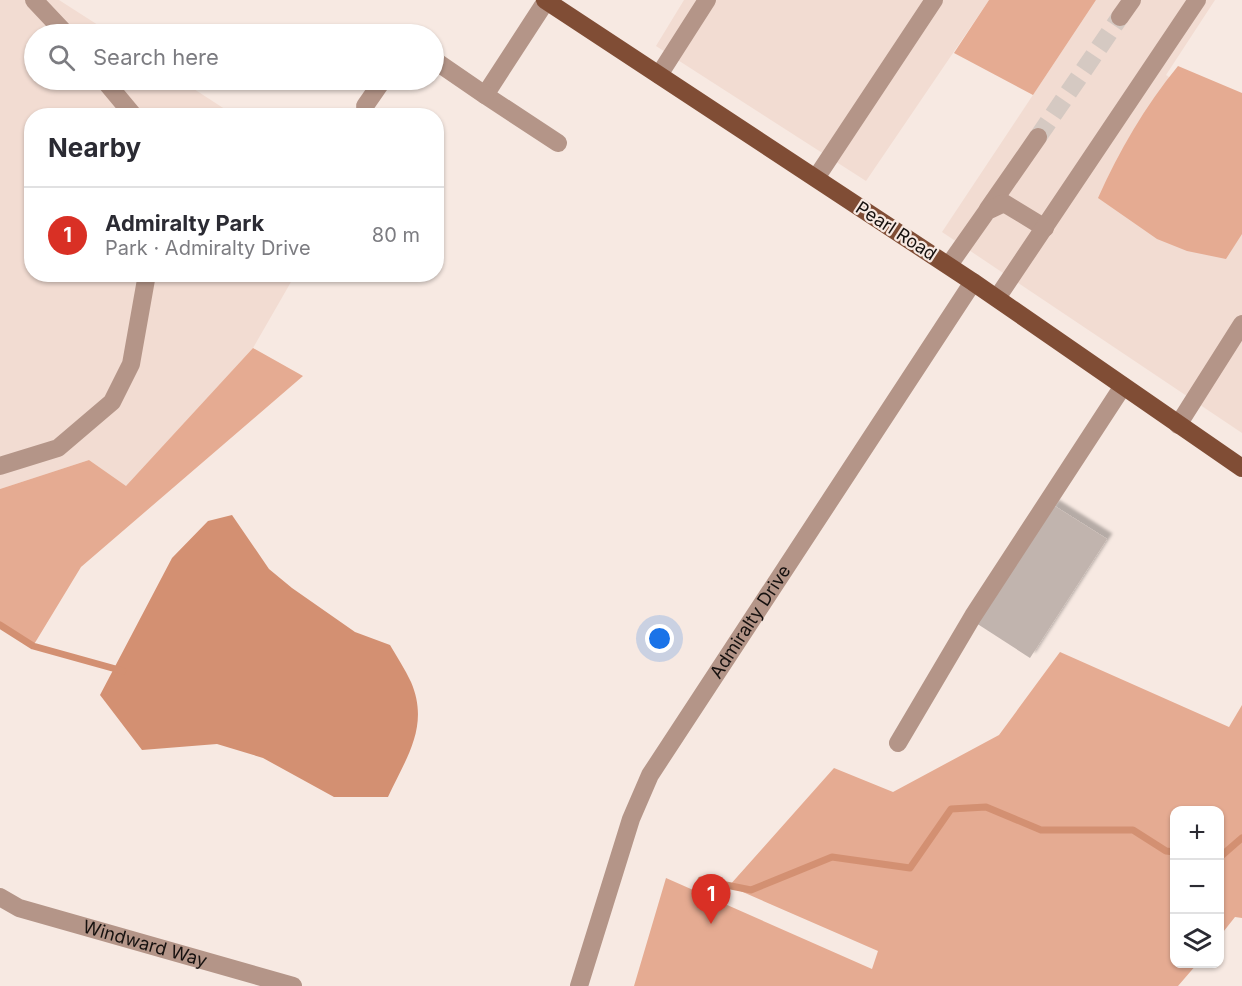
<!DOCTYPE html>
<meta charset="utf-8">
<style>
body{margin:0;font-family:Inter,sans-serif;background:#f2f2f3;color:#2b2b33}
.controls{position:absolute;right:18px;bottom:18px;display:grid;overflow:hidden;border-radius:12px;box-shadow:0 2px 4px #0004}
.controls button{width:54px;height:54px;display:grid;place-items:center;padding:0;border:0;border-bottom:2px solid #e1e1e2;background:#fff;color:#2b2b33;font:30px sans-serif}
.you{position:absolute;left:660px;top:639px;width:21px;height:21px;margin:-15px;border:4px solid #fff;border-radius:50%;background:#1a73e8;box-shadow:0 0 0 9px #1a73e833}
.badge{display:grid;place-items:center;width:39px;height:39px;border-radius:50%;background:#d93025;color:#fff;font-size:20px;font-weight:700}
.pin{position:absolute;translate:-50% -50px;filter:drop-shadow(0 2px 3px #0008)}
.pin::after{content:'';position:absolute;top:32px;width:21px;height:18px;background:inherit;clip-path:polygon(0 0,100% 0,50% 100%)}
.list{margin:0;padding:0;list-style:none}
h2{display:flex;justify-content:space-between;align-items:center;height:78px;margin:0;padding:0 24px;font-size:26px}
h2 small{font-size:20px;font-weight:400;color:#7c7c81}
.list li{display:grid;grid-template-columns:39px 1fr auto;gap:18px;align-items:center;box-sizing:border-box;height:96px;padding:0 24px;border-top:2px solid #e1e1e2}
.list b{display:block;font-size:22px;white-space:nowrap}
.list p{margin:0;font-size:20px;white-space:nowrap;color:#7c7c81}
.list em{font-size:20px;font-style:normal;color:#7c7c81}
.icon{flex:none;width:33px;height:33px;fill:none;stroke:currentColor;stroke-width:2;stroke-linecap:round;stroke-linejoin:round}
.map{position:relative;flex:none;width:1242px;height:986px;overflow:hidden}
.search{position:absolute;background:#fff;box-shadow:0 2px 4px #0004;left:24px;top:24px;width:420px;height:66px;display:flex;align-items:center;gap:15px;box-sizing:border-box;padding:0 21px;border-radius:33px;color:#7c7c81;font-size:22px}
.panel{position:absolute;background:#fff;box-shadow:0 2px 4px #0004;left:24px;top:108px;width:420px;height:174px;border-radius:24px}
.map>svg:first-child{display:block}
.built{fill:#f2dcd2}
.green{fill:#e5ab92}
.water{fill:#d39072}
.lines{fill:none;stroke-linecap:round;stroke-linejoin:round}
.stream{stroke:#d39072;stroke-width:7}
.building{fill:#c1b4ae;filter:url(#shadow)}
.minor-tunnel{stroke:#d5c9c2;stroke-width:18;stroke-dasharray:18 9;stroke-linecap:butt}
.minor{stroke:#b49588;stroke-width:18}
.major{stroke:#804d35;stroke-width:18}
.labels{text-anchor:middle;stroke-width:4.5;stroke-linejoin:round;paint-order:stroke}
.street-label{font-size:18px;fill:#16110f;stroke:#f7e9e2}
</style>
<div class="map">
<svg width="1242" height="986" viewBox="0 0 1242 986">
<defs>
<filter id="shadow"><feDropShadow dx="5.5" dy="-5.5" stdDeviation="1.5" flood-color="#0004"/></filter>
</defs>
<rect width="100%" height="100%" fill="#f7e9e2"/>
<path class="built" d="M0 0H59L112 34H34V80H180L234 115 32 116V274L295 275 253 348 126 487 89 460 0 489Z
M684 0H989L866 181 656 46Z
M1096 0H1215L1166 75 1242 125V433L942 232Z"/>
<path class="green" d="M989 0H1096L1033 95 954 53Z
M1178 66 1242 93V234L1226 259 1187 251 1157 239 1098 198C1119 151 1145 106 1178 66Z
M253 348 303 376 81 567 33 646 0 625V489L89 460 126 486Z
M1060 652 1229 727 1242 705V918L1235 917 1220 936V810H1174V964H1197L1178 986H634L666 878 872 969 878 951 729 886 834 768 893 792 999 735Z"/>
<path class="water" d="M232 515 269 569 292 588 355 632 390 645C397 657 405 669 411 682 430 726 406 758 388 797H334L263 758 217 744 142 750 100 695 172 558 208 521Z"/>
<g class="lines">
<path class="stream" d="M0 625 33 646 123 671
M1220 857 1242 838
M701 880 751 890 832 857 910 868 951 809 986 807 1041 830H1133L1166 851 1174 852"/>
</g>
<path class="building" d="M1053 505 1107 539 1030 658 976 623Z"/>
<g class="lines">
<path class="minor-tunnel" d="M1038 137 1120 17"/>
<g class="minor">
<path d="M34 0 66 34"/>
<path d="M546 1 485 95 558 143"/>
<path d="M1120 17 1132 0"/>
<path d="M434 60 485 95"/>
<path d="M659 75 707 0"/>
<path d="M104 80 134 116"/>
<path d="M365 106 383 80"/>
<path d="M816 178 934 0"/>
<path d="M988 209 1038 137"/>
<path d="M949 265 987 211 1004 203 1045 228"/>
<path d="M997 298 1197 0"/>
<path d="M1178 425 1242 324"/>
<path d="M0 466 58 448 112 402 131 364 147 274"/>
<path d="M898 743 973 616 1123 386"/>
<path id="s1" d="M0 897 19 908 293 986"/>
<path id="s2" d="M579 986 631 819 650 775 973 282"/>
</g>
<path class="major" d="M545 0 973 282 1242 468"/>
</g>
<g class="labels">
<g class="street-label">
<text transform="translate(896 231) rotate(33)" y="6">Pearl Road</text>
<text dy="6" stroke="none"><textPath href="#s2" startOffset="406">Admiralty Drive</textPath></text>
<text dy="6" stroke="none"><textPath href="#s1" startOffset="153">Windward Way</textPath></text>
</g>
</g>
</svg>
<div class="controls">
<button>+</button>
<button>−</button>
<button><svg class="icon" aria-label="layers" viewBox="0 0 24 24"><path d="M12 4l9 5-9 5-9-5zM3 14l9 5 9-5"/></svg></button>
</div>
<div class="you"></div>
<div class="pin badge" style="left:711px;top:924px">1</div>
<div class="search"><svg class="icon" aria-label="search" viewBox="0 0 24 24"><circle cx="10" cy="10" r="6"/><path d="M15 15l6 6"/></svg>Search here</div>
<section class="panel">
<h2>Nearby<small></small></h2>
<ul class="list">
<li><span class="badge">1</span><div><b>Admiralty Park</b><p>Park · Admiralty Drive</p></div><em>80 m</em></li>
</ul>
</section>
</div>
